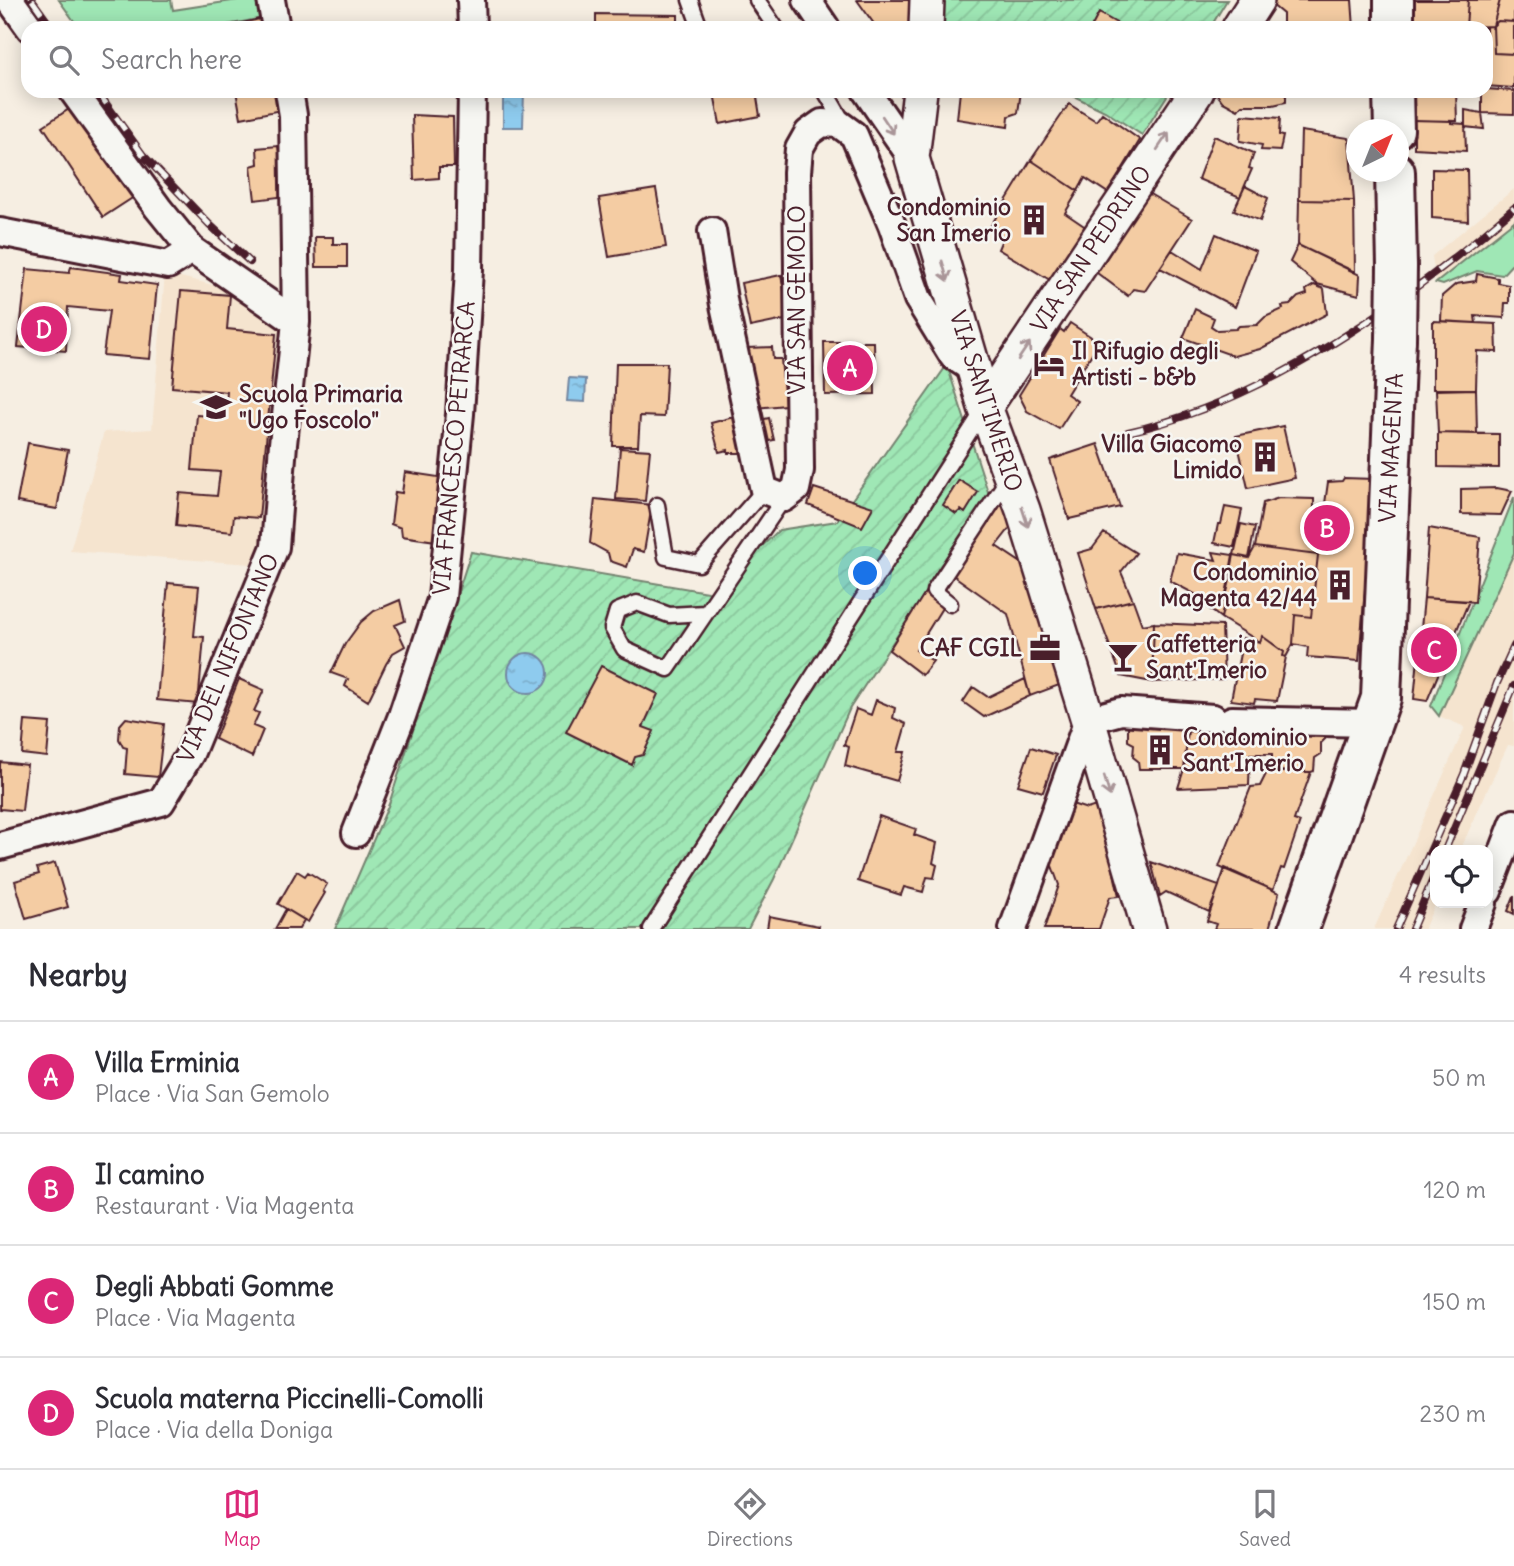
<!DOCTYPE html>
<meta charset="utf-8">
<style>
body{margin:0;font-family:Delius,sans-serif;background:#f2f2f3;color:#2b2b33}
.controls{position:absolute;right:21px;bottom:21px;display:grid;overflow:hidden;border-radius:14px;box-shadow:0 4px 18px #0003}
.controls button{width:63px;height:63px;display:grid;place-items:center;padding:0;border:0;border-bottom:2px solid #e1e1e2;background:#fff;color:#2b2b33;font:35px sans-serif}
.compass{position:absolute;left:1346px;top:119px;width:63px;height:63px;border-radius:50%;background:#fff;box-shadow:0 4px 18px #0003;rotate:43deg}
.you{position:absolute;left:866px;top:574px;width:24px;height:24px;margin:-18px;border:5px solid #fff;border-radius:50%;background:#1a73e8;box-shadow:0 0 0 10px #1a73e833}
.badge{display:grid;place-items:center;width:46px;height:46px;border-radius:50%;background:#db2777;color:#fff;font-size:23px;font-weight:700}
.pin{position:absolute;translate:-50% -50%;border:4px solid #fff;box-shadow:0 2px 7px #0006}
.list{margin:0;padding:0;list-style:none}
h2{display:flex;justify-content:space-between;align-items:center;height:91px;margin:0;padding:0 28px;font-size:30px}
h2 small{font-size:23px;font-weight:400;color:#7c7c81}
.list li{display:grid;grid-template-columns:46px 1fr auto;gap:21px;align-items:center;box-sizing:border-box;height:112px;padding:0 28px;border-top:2px solid #e1e1e2}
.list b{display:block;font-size:26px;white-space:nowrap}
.list p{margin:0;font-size:23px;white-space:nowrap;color:#7c7c81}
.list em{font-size:23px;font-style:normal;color:#7c7c81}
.icon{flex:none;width:38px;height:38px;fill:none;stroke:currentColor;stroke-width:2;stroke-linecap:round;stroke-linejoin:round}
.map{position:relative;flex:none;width:1514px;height:929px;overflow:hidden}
.search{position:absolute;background:#fff;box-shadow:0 4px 18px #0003;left:21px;right:21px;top:21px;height:77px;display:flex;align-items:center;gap:18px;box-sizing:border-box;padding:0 24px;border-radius:21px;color:#7c7c81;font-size:26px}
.sheet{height:539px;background:#fff}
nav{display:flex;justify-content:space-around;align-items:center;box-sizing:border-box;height:98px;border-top:2px solid #e1e1e2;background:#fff;font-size:19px;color:#7c7c81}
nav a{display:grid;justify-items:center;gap:4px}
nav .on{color:#db2777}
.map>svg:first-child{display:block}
.built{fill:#f5e4cf}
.green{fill:#9fe7b5;stroke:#748370;stroke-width:2}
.garden{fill:url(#garden-furrows);stroke:#748370;stroke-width:2}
.water{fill:url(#water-ripples);stroke:#7386a0;stroke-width:2}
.building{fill:#f4cca3;stroke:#4a1f2b;stroke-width:2}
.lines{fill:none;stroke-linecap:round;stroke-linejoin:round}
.service-casing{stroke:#4a1f2b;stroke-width:19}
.minor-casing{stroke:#4a1f2b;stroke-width:32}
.tertiary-casing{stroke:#4a1f2b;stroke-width:38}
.primary-casing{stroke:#4a1f2b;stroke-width:44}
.service{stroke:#f6f6f2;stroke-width:14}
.minor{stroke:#f6f6f2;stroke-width:26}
.tertiary{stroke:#f6f6f2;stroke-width:33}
.primary{stroke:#f6f6f2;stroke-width:38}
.rail-casing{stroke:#4a1f2b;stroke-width:8}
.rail{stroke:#f6f6f2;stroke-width:5;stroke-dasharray:16;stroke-linecap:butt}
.primary-bridge-casing{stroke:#4a1f2b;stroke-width:44;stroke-linecap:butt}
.primary-bridge{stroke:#f6f6f2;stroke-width:38}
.oneway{stroke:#a99598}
.labels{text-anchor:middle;stroke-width:5;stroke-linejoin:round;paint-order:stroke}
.poi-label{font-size:23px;font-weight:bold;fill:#4a1f2b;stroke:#f6f6f2;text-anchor:end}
.street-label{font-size:23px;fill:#4a1f2b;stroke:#f6f6f2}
</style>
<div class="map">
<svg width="1514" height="929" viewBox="0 0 1514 929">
<defs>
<pattern id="garden-furrows" width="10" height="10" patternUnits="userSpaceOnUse" patternTransform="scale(1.75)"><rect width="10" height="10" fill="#9fe7b5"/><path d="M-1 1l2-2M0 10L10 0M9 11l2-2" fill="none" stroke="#8ac69c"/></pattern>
<pattern id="water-ripples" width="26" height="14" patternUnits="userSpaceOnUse" patternTransform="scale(1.75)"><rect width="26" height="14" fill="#8ecbee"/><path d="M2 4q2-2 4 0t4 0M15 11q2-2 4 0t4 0" fill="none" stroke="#7caecc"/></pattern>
</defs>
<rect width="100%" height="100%" fill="#f6eee2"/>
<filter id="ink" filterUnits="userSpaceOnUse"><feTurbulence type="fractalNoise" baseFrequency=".0143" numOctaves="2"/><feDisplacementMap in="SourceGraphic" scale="14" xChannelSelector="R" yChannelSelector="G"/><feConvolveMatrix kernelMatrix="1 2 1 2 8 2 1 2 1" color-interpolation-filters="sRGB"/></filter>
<g filter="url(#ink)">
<path class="built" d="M1514 189V221L1436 283 1432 256Z
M165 273 229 289 283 325 269 526 251 564 70 551 104 432 152 429Z
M1514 553V746L1508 745 1460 850H1435L1436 903 1424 929H1374L1465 727 1439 716Z"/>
<path class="green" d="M59 0H171L173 10 238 0H261L263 18 211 28H79Z
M1514 221V262L1502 275 1477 271 1443 285 1436 283Z
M1514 497V553L1439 716 1431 706Z"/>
<path class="garden" d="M943 0H1227L1210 28H939Z
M1063 91H1170L1142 135 1105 111Z
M947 365 989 495 850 708 774 879 748 929H335L389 804 471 552 713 593 779 530 837 521Z"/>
<path class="water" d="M503 91H524L523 127H503Z
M569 378 586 379 585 402 567 401Z
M508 673a20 20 0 1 1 40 0a20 20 0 1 1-40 0Z"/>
<path class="building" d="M857 0H909L921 16 905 28H877Z
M1274 0H1352L1354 28H1283V14L1271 4Z
M1409 0H1468L1466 27 1409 26Z
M1468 0H1500L1493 26 1466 27Z
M1500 0H1514V22L1498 21 1493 26Z
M1099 13 1125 28H1091Z
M596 14 678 15V28H596Z
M268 17 270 28H225V27Z
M1498 21 1514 22V54L1494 53 1493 26Z
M1409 26 1466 27V28H1409Z
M1493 26 1494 53 1514 54V88L1486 86V28H1466Z
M1486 89 1514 91V114L1482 113V91Z
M236 91H279L281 110 241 118Z
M611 91H649V94H611Z
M725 91H756L760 116 720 124 714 93Z
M960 91H1021L1018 113 1009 116 1008 127 957 119Z
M1217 91H1286V102L1273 105H1242L1238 110 1223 102 1216 93Z
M1408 91H1456L1457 121 1409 120Z
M80 102 140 193 103 217 43 126Z
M1069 104 1096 121 1102 113 1140 140 1108 193 1085 178 1078 191 1031 160Z
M1465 110 1482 113 1484 129 1465 127Z
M412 115 453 117 454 167H439V178L414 180Z
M1242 115 1280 118 1279 135 1283 136 1280 151 1261 150 1262 145 1240 141Z
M1414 120 1451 121V123L1465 124 1466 151 1414 148Z
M1301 131 1349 138 1354 201 1299 200Z
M1214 136 1254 153 1249 168 1252 169 1240 197 1198 179Z
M278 146 287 196 255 200 251 166 258 164 257 148Z
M1031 160 1078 191 1065 213 1090 230 1055 283 998 249 1003 237 990 227Z
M1432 169 1467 170 1468 221 1432 218Z
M1245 186 1268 198 1260 221 1234 210Z
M656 189 666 247 609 257 599 198Z
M1148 193 1192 219 1145 291 1133 289 1128 296 1097 273Z
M1299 200 1354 201 1355 272 1298 245Z
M1216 234 1256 251 1235 307 1160 268 1172 250 1202 269Z
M315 237H333V244H347V267H316Z
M1298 245 1360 275 1359 295 1317 284 1290 262Z
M71 267 122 274 121 280 157 285 150 359 103 355 109 311 68 307 66 351 18 347 27 269 69 273Z
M1477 274 1498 278V283L1509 285V303H1505L1504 318 1475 316 1476 323 1441 321 1442 296 1456 284 1476 281Z
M781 275 789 319 750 327 741 283Z
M1314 285 1324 289 1327 314 1260 349 1234 356 1183 338 1195 309 1214 318 1211 326 1217 330 1236 329 1239 326 1257 325 1265 317 1283 309 1282 306 1290 305 1298 297 1307 294 1306 290Z
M181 291 230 295 227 329 276 334 259 518 234 516 232 532 176 526 179 493 217 496 220 472 192 470 197 415 225 417 227 392 172 387Z
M1433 321 1496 324 1497 352 1477 351 1476 389H1433Z
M1070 323 1099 342 1067 394 1077 401 1059 429 1027 411 1019 395 1060 329 1064 332Z
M824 342H874L875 394 825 395Z
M772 347 773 359H781L785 405 756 408 747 348Z
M616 363H667L664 417 640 416 638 446H613Z
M1476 389 1477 434 1438 433 1436 390Z
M741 415 749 453H728V450L719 452 711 423Z
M769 418 774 440 764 442 760 420Z
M1283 426 1295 478 1248 488 1236 436Z
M1438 433 1499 434V468L1438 467Z
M28 443 68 450 57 509 17 502Z
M1098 444 1120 507 1069 519 1050 460Z
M620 448 650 450 645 501 616 499Z
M405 472 445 478 436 541 402 536 401 528 391 524 395 492 402 493Z
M1344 478 1374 479 1359 661 1307 657 1308 647 1293 644 1295 615 1311 617 1318 555 1255 547 1263 503 1279 498 1314 499V525H1322L1328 482 1342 481Z
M959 480 978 492 965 513 961 510 956 514 943 505Z
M814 488 873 507 862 527 808 505Z
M1497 488 1512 491 1501 515 1461 514V489Z
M595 499 652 505 644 552 633 549 627 567 610 561 608 553 590 543Z
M999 499 1020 508 1021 514 996 546 1035 572 1070 681 1030 696 1008 614 950 573Z
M1225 507 1242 510 1234 547 1214 543 1218 524H1221Z
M1241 524 1255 527 1249 558 1234 555Z
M1429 528 1480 537 1475 602 1424 598Z
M1104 533 1136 553 1121 572 1133 600 1096 609 1078 553 1092 549Z
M1255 547 1318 555 1311 617 1295 615 1293 644 1286 657 1283 656 1284 652 1262 636 1260 642 1221 618 1234 555 1249 558Z
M1213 552 1233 555 1231 566 1233 567 1221 618 1208 608 1210 602 1170 581 1177 553 1216 560Z
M168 583 199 586 194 636 204 637 198 704 157 700Z
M926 591 945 603 916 650 933 661 922 675 889 650Z
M1424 598 1469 601 1427 701 1414 699Z
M400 600 405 621 395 625 405 646 393 653 386 664 368 701 345 686 348 679 331 673 345 644 361 622 374 611Z
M1133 600 1142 625 1154 623 1152 682 1121 676 1096 609Z
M1154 623 1222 626 1224 679 1152 682Z
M1262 636 1284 652 1283 656 1286 657 1277 701 1255 699 1254 703 1231 700 1243 638 1260 642Z
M601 666 658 694 643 727 654 731 643 755 635 757 632 765 566 732Z
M239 679 264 690 254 711 259 713 253 726 263 730 252 757 215 739Z
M1025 679 1030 696 984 717 963 702 973 687 988 697Z
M876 700 895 708 893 718 906 724 898 752H905L897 781 845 766 849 747 844 745 856 709 871 715Z
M126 718 164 724 158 777 125 774 127 748 123 747 119 739 120 725Z
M25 721 50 723 47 757 22 754Z
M1128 725 1162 728 1163 725 1188 730 1184 769H1139L1138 761 1133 757 1134 744 1128 741Z
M1325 727 1326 738 1321 743V754L1315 758 1314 771 1311 772 1272 771V754H1250L1249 785 1178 788 1184 769 1188 730H1276Z
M1031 747 1056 755 1043 792 1018 785Z
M0 762 27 765 22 811 0 809Z
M1267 772H1311L1294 820 1300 822 1284 869 1281 868 1273 890 1219 867 1251 787 1260 786Z
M1072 804 1087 809 1099 805 1119 896 1110 897 1099 929H1044L1059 885 1051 863Z
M879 816 916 829 914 835 937 843 933 863 937 865 934 878 927 877 923 892 904 887 901 895 858 881Z
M1151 862 1219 886 1209 912 1166 892 1160 896Z
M55 863 68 907 26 919 15 881 39 874 37 868Z
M1225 868 1279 893 1269 929H1214L1216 924 1207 921Z
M297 871 305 876 308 872 327 884 323 891 325 893 308 922 278 904Z
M1514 896V914L1508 911Z
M286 909 304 920 299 929H275Z
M769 916 819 926 818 929H767Z"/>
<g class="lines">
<g class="service-casing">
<path id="service" d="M690 0 700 28
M757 0 776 28
M825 91 846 127
M657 505 666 557 699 564 764 490
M950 604 934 591 1009 477
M705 613 669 615 637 603 617 611 612 628 624 649 668 669 784 498
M651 929 983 411"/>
</g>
<g class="minor-casing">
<path id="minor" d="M10 0 30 28
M271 0 276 28
M471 0 472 28
M807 0 826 28
M73 91 158 208 192 250
M866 91 912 158
M712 231 724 305 764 490 784 498 796 489 800 470 797 172 799 149 808 133 822 123 839 124 854 135 892 225 918 299 953 356 974 370
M0 232 168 265 192 250 296 322
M1232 720 1373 723
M356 833 402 716 442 597 460 414 469 270 472 91
M0 846 161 802 190 754 275 547 283 444 296 322 293 115 289 91
M1488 891 1514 823
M1013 929 1088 720 1121 711 1213 718
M1473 929 1483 903"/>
</g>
<g class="tertiary-casing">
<path id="tertiary" d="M926 28 927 0
M1239 28 1257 0
M920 91 912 158 985 407 1023 510 1088 720 1149 929
M985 407 1197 91"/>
</g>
<g class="primary-casing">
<path id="primary" d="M1394 28V0
M1393 91 1394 130
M1395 172 1397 267
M1299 929 1381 698 1396 339"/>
</g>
<use href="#service" class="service"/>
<use href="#minor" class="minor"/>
<use href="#tertiary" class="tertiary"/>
<use href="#primary" class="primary"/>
<g class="rail-casing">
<path id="rail" d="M32 0 52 28
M97 91 143 155 209 224 250 262
M1128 432C1267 401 1408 301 1514 208
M1445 850 1514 686
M1396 929 1464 774 1497 683 1514 646
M1412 929 1435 874"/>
</g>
<use href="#rail" class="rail"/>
<g class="primary-bridge-casing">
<path id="primary-bridge" d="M1396 339 1397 267"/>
</g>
<use href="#primary-bridge" class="primary-bridge"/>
</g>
<defs><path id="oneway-shaft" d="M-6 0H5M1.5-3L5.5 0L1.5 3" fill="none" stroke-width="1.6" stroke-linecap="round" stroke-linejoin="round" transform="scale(1.75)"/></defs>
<g class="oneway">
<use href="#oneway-shaft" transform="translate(888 125) rotate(57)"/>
<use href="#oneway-shaft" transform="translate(1163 141) rotate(-56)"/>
<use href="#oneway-shaft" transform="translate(945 271) rotate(74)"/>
<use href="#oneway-shaft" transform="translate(1024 351) rotate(-56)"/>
<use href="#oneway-shaft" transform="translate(1025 517) rotate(72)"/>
<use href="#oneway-shaft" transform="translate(1107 786) rotate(74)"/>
</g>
</g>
<defs>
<g id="building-bare" transform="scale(2.415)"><path d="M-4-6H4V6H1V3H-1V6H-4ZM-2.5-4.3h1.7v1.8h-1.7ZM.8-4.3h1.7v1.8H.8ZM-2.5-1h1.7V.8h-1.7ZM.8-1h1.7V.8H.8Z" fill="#4a1f2b" stroke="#f6f6f2" stroke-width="2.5" paint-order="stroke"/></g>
<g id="hotel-bare" transform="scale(2.415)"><path d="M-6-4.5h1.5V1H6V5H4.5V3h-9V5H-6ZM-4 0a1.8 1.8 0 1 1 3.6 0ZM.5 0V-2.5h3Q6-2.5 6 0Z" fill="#4a1f2b" stroke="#f6f6f2" stroke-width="2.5" paint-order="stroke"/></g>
<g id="school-bare" transform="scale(2.415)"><path d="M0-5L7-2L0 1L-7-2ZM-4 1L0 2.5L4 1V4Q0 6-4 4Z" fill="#4a1f2b" stroke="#f6f6f2" stroke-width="2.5" paint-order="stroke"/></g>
<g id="office-bare" transform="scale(2.415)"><path d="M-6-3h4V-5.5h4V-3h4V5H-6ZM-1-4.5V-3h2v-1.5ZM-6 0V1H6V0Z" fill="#4a1f2b" stroke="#f6f6f2" stroke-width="2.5" paint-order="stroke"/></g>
<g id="bar-bare" transform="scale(2.415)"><path d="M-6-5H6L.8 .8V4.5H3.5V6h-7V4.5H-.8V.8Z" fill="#4a1f2b" stroke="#f6f6f2" stroke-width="2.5" paint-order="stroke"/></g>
</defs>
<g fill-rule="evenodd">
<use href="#building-bare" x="1034" y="220"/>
<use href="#hotel-bare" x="1049" y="364"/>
<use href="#school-bare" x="216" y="407"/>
<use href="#building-bare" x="1265" y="457"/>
<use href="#building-bare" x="1340" y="585"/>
<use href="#office-bare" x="1045" y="648"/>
<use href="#bar-bare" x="1123" y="657"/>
<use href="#building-bare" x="1160" y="750"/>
</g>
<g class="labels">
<g class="poi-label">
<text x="1011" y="215">Condominio<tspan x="1011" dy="26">San Imerio</tspan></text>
<text x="1072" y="359" text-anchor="start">Il Rifugio degli<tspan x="1072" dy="26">Artisti - b&amp;b</tspan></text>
<text x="239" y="402" text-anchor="start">Scuola Primaria<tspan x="239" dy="26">"Ugo Foscolo"</tspan></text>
<text x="1242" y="452">Villa Giacomo<tspan x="1242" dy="26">Limido</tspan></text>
<text x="1317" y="580">Condominio<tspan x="1317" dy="26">Magenta 42/44</tspan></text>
<text x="1146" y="652" text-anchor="start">Caffetteria<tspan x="1146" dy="26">Sant'Imerio</tspan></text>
<text x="1022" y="656">CAF CGIL</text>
<text x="1183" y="745" text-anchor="start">Condominio<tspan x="1183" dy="26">Sant'Imerio</tspan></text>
</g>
<g class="street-label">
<text transform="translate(1091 249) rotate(-56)" y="8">VIA SAN PEDRINO</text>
<text transform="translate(797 300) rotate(-90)" y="8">VIA SAN GEMOLO</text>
<text transform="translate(986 401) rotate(72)" y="8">VIA SANT'IMERIO</text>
<text transform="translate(454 448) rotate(-85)" y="8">VIA FRANCESCO PETRARCA</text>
<text transform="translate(1391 448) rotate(-87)" y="8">VIA MAGENTA</text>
<text transform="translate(228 658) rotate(-67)" y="8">VIA DEL NIFONTANO</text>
</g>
</g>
</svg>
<div class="controls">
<button><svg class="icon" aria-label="locate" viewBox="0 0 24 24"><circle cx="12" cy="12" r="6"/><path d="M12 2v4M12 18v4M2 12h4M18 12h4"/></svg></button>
</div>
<svg class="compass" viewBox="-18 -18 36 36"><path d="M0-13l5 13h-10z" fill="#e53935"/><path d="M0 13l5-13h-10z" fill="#7c7c81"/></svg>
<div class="you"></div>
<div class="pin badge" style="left:850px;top:368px">A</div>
<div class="pin badge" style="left:1327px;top:528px">B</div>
<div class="pin badge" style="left:1434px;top:650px">C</div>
<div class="pin badge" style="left:44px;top:329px">D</div>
<div class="search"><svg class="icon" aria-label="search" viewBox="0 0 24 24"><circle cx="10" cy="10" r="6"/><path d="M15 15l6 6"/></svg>Search here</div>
</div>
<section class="sheet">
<h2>Nearby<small>4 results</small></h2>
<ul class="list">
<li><span class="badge">A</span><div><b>Villa Erminia</b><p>Place · Via San Gemolo</p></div><em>50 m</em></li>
<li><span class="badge">B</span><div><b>Il camino</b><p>Restaurant · Via Magenta</p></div><em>120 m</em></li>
<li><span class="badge">C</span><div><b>Degli Abbati Gomme</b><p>Place · Via Magenta</p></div><em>150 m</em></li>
<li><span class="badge">D</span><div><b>Scuola materna Piccinelli-Comolli</b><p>Place · Via della Doniga</p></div><em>230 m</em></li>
</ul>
</section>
<nav>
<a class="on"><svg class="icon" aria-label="map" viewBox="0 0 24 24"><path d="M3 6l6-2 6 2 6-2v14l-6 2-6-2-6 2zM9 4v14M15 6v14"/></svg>Map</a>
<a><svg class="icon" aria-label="directions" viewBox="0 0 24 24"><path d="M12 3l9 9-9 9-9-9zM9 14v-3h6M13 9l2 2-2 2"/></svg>Directions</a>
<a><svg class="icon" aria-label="saved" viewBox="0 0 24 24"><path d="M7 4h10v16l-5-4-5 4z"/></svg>Saved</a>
</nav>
